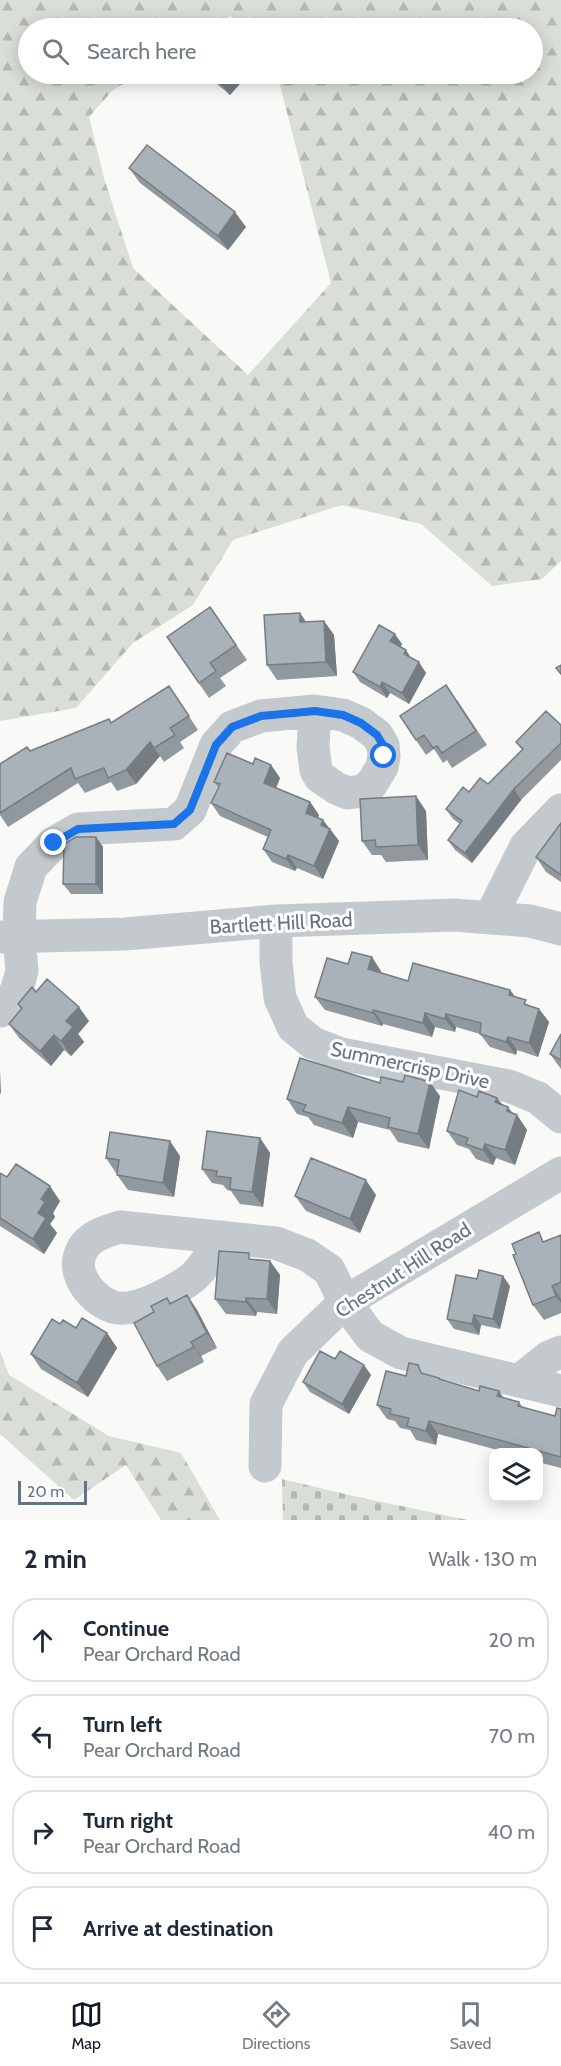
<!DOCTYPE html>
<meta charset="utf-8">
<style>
body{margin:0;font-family:Cabin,sans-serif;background:#f2f2f3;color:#1f2937}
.controls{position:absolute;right:18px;bottom:18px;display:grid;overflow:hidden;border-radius:12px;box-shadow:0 3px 15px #0003}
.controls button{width:54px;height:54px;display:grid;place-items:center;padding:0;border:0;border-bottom:2px solid #e0e1e3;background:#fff;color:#1f2937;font:30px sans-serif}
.scale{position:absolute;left:18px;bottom:15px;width:69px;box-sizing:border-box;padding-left:6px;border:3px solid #637584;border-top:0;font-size:16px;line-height:21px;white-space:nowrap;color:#637584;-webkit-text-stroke:4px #fff;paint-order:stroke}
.stop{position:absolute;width:18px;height:18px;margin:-14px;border:4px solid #1a73e8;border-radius:50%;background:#fff}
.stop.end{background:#1a73e8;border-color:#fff;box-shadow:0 2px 6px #0008}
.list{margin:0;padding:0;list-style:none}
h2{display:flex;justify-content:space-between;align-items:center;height:78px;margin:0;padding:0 24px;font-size:26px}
h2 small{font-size:20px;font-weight:400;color:#747a83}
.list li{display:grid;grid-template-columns:39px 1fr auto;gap:18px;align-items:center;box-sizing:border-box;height:84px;margin:0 12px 12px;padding:0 12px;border:2px solid #e0e1e3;border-radius:24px}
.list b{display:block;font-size:22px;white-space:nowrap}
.list p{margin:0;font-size:20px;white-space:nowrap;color:#747a83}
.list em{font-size:20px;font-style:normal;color:#747a83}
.icon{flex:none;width:33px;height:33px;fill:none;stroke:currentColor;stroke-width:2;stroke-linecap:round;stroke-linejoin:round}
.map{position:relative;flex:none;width:561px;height:1520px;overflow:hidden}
.search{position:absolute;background:#fff;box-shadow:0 3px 15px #0003;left:18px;right:18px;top:18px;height:66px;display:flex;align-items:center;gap:15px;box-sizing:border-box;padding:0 21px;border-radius:33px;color:#747a83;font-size:22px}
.sheet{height:462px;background:#fff}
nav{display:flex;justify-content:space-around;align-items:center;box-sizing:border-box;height:84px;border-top:2px solid #e0e1e3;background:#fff;font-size:16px;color:#747a83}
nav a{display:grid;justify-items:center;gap:3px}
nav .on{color:#111827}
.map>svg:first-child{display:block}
.forest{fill:url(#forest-firs);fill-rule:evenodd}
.cemetery{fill:url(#cemetery-stones)}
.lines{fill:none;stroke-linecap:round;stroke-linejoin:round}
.minor{stroke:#c4c9cd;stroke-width:33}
.wall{fill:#91999f}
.shaded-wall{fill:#767d82}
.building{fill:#a9b2b9;stroke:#767d82;stroke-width:1.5}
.route{stroke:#1a73e8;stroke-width:8}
.labels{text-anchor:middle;stroke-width:6;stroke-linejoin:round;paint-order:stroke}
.street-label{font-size:20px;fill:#637584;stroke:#fff}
</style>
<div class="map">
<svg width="561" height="1520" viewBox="0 0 561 1520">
<defs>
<pattern id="forest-firs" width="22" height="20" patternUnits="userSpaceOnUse" patternTransform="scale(1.5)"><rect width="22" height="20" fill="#d9dfd6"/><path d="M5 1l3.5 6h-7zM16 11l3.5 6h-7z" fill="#b4b9b3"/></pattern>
<pattern id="cemetery-stones" width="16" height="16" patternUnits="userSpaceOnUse" patternTransform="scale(1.5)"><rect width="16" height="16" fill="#d9dfd6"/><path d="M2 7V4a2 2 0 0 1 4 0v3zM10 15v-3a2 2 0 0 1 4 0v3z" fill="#b4b9b3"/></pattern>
</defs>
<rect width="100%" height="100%" fill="#f9faf7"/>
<path class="forest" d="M0 0H561V561L542 579 492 586 421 524 342 505 233 540 193 605 133 643 76 708 0 721ZM230 16 244 28H532V74H277L331 283 248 375 133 268 104 178 89 117 112 91 139 74H28V28H210Z
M0 1351 9 1375 109 1436 181 1453 220 1520H161L126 1465 74 1500 0 1434Z"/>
<path class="cemetery" d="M282 1479 349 1495 468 1520H283Z"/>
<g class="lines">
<path class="minor" d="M490 918 526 846 561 810
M276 921V962L280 998 293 1027 313 1043 341 1054 509 1086 538 1098 561 1117
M0 937 125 934 276 921 454 915 530 921 561 929
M0 1011 16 992 22 971 19 937 20 902 31 867 54 843 78 829 174 824 190 810 216 745 232 727 261 716 315 711 343 715 361 723 377 735 383 745 384 756 382 767 371 785 362 791 348 793 336 788 320 777 316 770 313 747 315 711
M222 1237C214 1249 203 1270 192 1278 175 1291 139 1311 117 1308 94 1303 69 1274 82 1250 89 1236 107 1231 120 1227L276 1243 307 1255 329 1270 345 1302 370 1336 401 1353 561 1391
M519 1381 549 1357 561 1352
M265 1466 266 1404 293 1352 345 1302 561 1173"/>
</g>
<path class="wall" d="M205 74H242L245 78 230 95Z
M129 168 246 227 228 250 140 183Z
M210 607 247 660 220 678 226 686 209 698 167 637Z
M300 613 306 622 324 621 334 635 337 676 277 680 267 665Z
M402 644 400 647 426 673 409 704 390 693 387 698 360 682 353 672Z
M169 686 198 730 180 742 184 748 164 762 160 756 136 784 117 791 111 782 85 793 78 783 8 827 0 815V764L30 751 112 723Z
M457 700 487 745 452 768 447 760 443 763 434 749 426 755 416 740Z
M561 725V760L521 800 472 863 455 850 448 840 460 824 453 819 446 809 469 792 488 784 522 750 516 742Z
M253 764 271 765 280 778 276 788 310 802 319 815 318 818 330 829 339 841 323 879 297 868 295 871 272 862 263 849 268 837 220 816 211 803 218 787 214 782Z
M426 811 428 860 386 862 381 855H372L362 841Z
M561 823V882L546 872 536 857Z
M96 837 103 847V894H71L63 884Z
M348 964 381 971 380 973 408 981 510 990 515 997 530 1006 539 1009 549 1022 538 1057 517 1050 516 1055 490 1047 480 1034 456 1027 455 1032 435 1027 432 1037 383 1024 382 1026 325 1010 315 997Z
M36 992 89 1021 78 1034 84 1042 71 1056 64 1050 51 1066 19 1038 9 1024 21 1009 18 1004Z
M561 1034V1069L550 1054Z
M380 1083 440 1096 429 1149 398 1142 390 1130 358 1122 353 1138 314 1125 308 1117 297 1114 287 1099Z
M477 1097 497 1098 502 1104 513 1113 517 1115 527 1130 515 1165 496 1158 493 1165 476 1159 469 1149 457 1145 447 1131Z
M260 1138 270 1153 263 1207 240 1204 231 1191 227 1190 223 1185 212 1183 202 1169Z
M180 1156 174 1197 128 1190 117 1175 118 1173H116L106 1158Z
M0 1173 7 1177 60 1201 53 1213 55 1217 50 1224 57 1233 44 1254 0 1226Z
M376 1195 360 1233 306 1211 295 1196Z
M561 1235V1313L544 1320 533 1305 545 1241Z
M253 1259 270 1261 280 1275 277 1314 257 1312 256 1316 226 1314 215 1299Z
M510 1286 500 1329 481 1325 479 1335 454 1329 447 1319Z
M187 1295 197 1310 217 1348 201 1356 204 1362 167 1381 157 1366 154 1312 167 1298 171 1303Z
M60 1324 107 1333 117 1348 88 1397 41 1369 31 1354Z
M424 1374 439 1378 441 1380 479 1391H499L503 1398 519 1402 523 1408 555 1416 561 1409V1468L538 1462V1452H505L438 1434 436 1445 416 1440 410 1430 400 1428 395 1421 387 1419 377 1405 406 1376Z
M371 1375 349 1414 310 1392 303 1382Z"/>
<path class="shaded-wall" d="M233 74H242L245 78 230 95 222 85Z
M235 212 246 227 228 250 218 236Z
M300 613 310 628 300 622Z
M324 621 334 635 337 676 326 662Z
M395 634 402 644 398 652 390 641Z
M406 650 413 661 404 654Z
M419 662 426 673 409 704 402 693Z
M382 682 390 693 387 698 380 687Z
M150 742 160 756 136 784 126 770Z
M271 765 280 778 273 796 264 783Z
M514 789 521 800 472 863 465 853Z
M416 796 426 811 428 860 418 845Z
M310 802 319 815 315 826 306 813Z
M323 820 339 841 323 879 314 866 321 825Z
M96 837 103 847V894L96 884Z
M288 855 297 868 295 871 286 859Z
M372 957 381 971 378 983 368 969Z
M510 990 520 1003 509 995Z
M79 1007 89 1021 78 1034 84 1042 71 1056 61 1041 66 1021Z
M539 1009 549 1022 538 1057 529 1043Z
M373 1010 383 1024 382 1026 373 1013Z
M425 1013 435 1027 432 1037 423 1023Z
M446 1014 456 1027 455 1032 445 1019Z
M54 1035 64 1050 51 1066 40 1051Z
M508 1037 517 1050 516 1055 506 1042Z
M0 1070 1 1094 0 1093Z
M430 1082 440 1096 429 1149 418 1134Z
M497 1098 507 1112 495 1102Z
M348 1107 358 1122 353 1138 342 1123Z
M508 1107 516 1118 517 1115 527 1130 515 1165 505 1150 507 1111Z
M260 1138 270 1153 263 1207 252 1192Z
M170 1141 180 1156 174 1197 163 1183Z
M485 1144 496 1158 493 1165 483 1150Z
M366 1180 376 1195 360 1233 350 1219Z
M50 1186 60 1201 53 1213 55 1217 50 1224 57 1233 44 1254 33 1239 41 1199Z
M270 1261 280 1275 277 1314 267 1299Z
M503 1276 510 1286 500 1329 493 1319Z
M552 1286 561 1299V1303L556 1296Z
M187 1295 197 1310 217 1348 207 1333Z
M246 1298 257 1312 256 1316 246 1302Z
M474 1315 481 1325 479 1335 472 1324Z
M107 1333 117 1348 88 1397 77 1383Z
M191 1342 201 1356 204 1362 194 1347Z
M364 1365 371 1375 349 1414 342 1404Z
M499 1391 508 1405 497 1396Z
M429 1421 438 1434 436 1445 426 1431Z"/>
<path class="building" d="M210 74H233L222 85Z
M147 145 235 212 218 236 129 168Z
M210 607 236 645 210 663 216 671 199 683 167 637Z
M300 613V622L324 621 326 662 267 665 264 615Z
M379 625 395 634 390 641 406 650 404 654 419 662 402 693 382 682 380 687 353 672Z
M561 665V674L556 668Z
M446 685 476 731 442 753 437 746 433 748 424 735 416 740 400 716Z
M169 686 189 716 170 728 175 735 154 748 150 742 126 770 108 778 104 768 75 779 71 768 0 813V764L27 747 30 751 109 719 111 723Z
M546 711 561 725V743L514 789 465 853 448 840 462 821 446 809 463 787 469 792 480 778 488 784 523 749 516 742Z
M227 753 253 764 255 758 271 765 264 783 310 802 306 813 323 820 321 825 330 829 314 866 288 855 286 859 263 849 271 830 211 803 220 784 214 782Z
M416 796 418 845 376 847 375 840 362 841 360 799Z
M561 823V875L536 857Z
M76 837H96V884H63L64 844Z
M352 952 372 957 368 969 408 981 413 963 510 990 509 995 526 1000 524 1004 539 1009 529 1043 508 1037 506 1042 480 1034 481 1023 446 1014 445 1019 425 1013 423 1023 373 1010V1013L315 997 327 958 348 964Z
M47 979 79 1007 66 1021 73 1027 61 1041 54 1035 40 1051 9 1024 22 1008 18 1004 32 987 36 992Z
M561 1034V1060L550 1054Z
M300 1058 380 1083 381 1077 403 1082 405 1075 430 1082 418 1134 388 1127 390 1118 348 1107 342 1123 303 1111 306 1105 287 1099Z
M459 1090 477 1097 479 1091 497 1098 495 1102 508 1107 507 1111 517 1115 505 1150 485 1144 483 1150 466 1144 468 1138 447 1131Z
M207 1131 260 1138 252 1192 230 1189 231 1178 216 1176 217 1171 202 1169Z
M110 1132 170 1141 163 1183 117 1175 119 1160 106 1158Z
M311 1158 366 1180 350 1219 295 1196Z
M16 1164 50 1186 41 1199 45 1202 38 1213 46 1218 33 1239 0 1218V1173L7 1177Z
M539 1232 543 1242 561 1235V1282L552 1286 556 1296 533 1305 513 1255 516 1254 512 1244Z
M219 1251 249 1253V1259L270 1261 267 1299 246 1298V1302L215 1299Z
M479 1270 503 1276 493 1319 474 1315 472 1324 447 1319 456 1275 477 1279Z
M187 1295 207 1333 191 1342 194 1347 157 1366 134 1323 154 1312 151 1306 167 1298 170 1304Z
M82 1318 107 1333 77 1383 31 1354 52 1319 60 1324 63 1320 76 1328Z
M320 1351 335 1359 340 1351 364 1365 342 1404 303 1382Z
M409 1363 418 1365 421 1373 439 1378V1379L479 1391 480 1386 499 1391 497 1396 519 1402 518 1406 555 1416 557 1408 561 1409V1457L429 1421 426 1431 407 1426 409 1418 390 1414 391 1409 377 1405 386 1371 406 1376Z"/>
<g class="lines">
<path class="route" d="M54 843 78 829 174 824 190 810 216 745 232 727 261 716 315 711 343 715 361 723 377 735 383 745 384 756"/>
</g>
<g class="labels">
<g class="street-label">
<text transform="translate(281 923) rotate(-3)" y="7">Bartlett Hill Road</text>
<text transform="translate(410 1065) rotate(12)" y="7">Summercrisp Drive</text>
<text transform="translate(403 1270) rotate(-33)" y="7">Chestnut Hill Road</text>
</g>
</g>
</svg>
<div class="controls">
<button><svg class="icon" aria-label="layers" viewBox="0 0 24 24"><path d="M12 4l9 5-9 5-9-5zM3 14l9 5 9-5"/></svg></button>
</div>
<div class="scale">20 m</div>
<div class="stop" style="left:384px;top:756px"></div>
<div class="stop end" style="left:54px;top:843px"></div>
<div class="search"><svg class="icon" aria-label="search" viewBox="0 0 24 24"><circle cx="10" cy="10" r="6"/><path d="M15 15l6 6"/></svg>Search here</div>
</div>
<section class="sheet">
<h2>2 min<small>Walk · 130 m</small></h2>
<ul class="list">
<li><svg class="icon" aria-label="ahead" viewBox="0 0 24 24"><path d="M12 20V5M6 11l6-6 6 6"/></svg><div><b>Continue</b><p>Pear Orchard Road</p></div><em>20 m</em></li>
<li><svg class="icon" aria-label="left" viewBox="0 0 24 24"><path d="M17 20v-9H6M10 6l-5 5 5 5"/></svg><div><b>Turn left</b><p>Pear Orchard Road</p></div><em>70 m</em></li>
<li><svg class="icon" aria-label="right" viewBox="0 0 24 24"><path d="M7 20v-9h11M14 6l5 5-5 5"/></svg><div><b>Turn right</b><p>Pear Orchard Road</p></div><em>40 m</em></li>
<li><svg class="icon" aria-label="arrive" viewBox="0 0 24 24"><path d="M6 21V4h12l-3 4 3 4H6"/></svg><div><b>Arrive at destination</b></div></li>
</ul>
</section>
<nav>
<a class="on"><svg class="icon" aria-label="map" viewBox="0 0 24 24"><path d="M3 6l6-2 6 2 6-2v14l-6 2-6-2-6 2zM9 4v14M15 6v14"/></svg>Map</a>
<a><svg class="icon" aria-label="directions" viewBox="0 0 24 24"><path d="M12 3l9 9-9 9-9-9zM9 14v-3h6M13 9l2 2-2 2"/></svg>Directions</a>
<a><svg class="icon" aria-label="saved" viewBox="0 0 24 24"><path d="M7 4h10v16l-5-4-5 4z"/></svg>Saved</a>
</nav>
